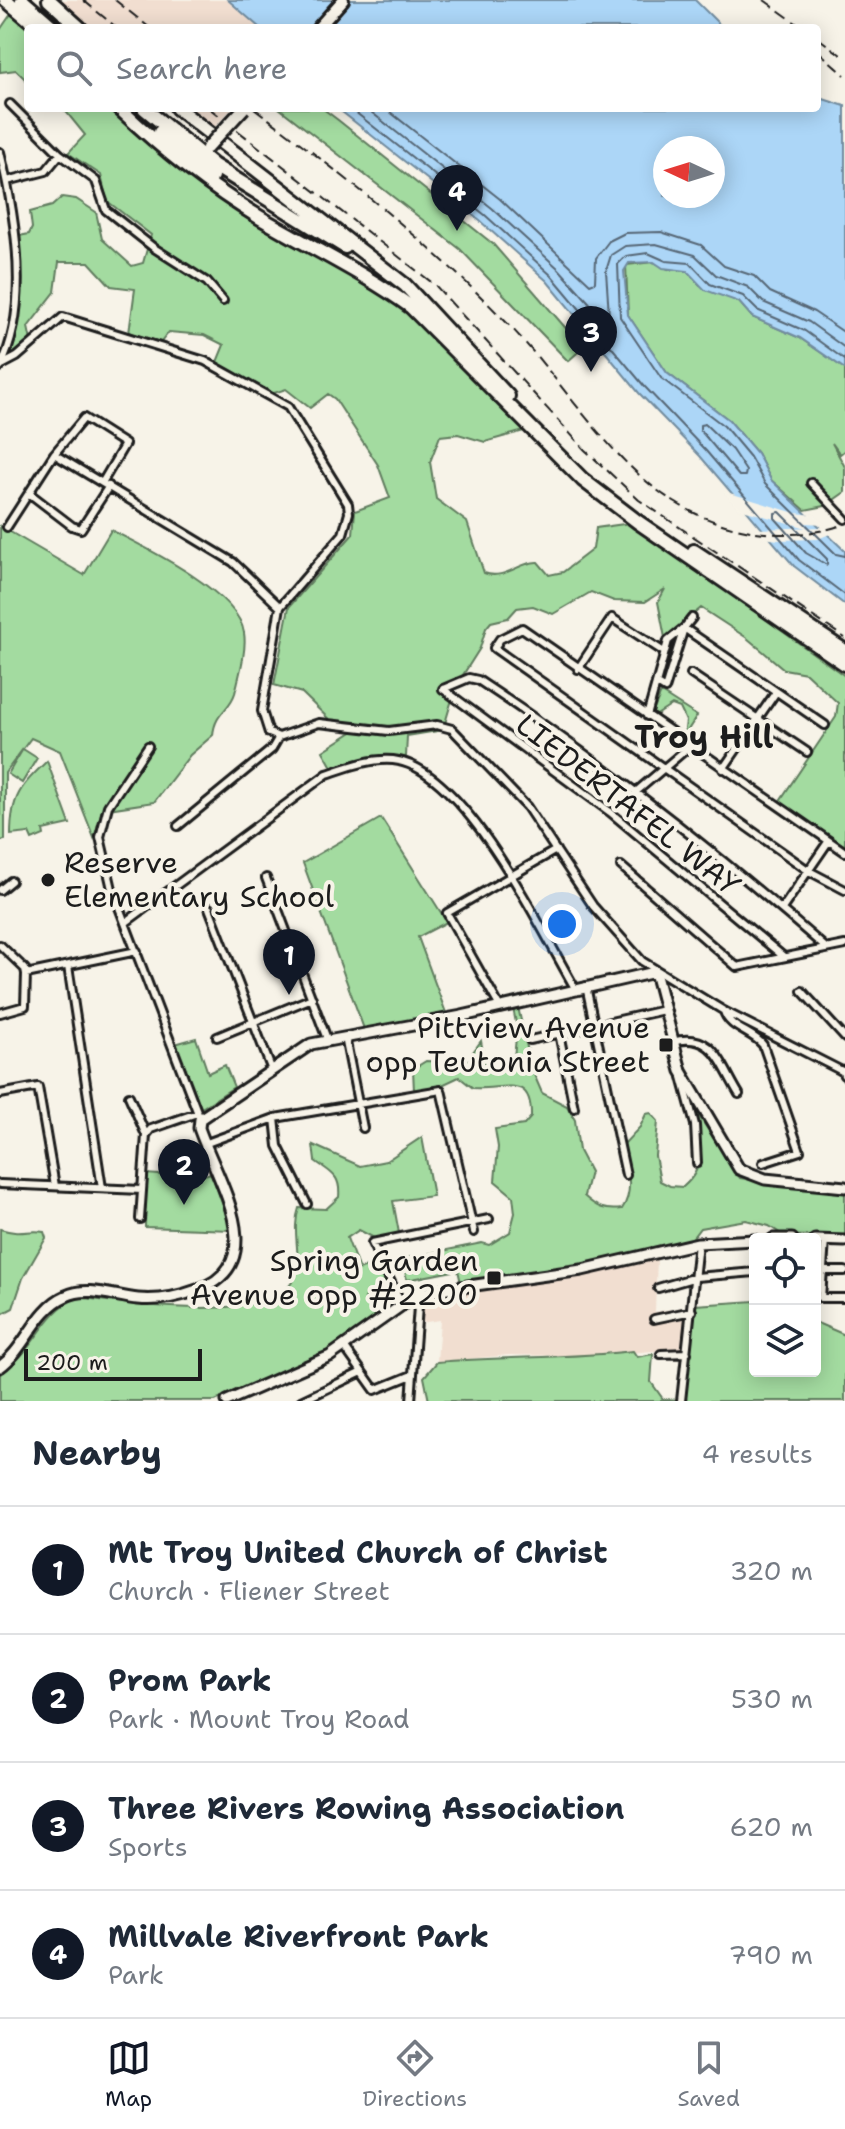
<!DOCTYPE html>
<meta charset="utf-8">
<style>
body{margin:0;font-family:"Shantell Sans",sans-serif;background:#f6f6f7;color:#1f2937}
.controls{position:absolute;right:24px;bottom:24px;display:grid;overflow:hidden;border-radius:8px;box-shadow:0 4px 20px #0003}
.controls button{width:72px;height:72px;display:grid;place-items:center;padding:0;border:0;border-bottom:2px solid #e0e1e3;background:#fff;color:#1f2937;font:40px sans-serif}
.compass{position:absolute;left:653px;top:136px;width:72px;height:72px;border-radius:50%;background:#fff;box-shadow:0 4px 20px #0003;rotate:274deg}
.scale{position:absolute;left:24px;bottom:20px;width:178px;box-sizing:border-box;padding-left:8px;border:4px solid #1c1c1c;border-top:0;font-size:22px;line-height:28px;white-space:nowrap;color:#1c1c1c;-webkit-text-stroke:6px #f7f3e8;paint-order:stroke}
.you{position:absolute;left:562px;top:924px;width:28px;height:28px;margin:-20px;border:6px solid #fff;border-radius:50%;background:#1a73e8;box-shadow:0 0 0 12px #1a73e833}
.badge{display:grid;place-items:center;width:52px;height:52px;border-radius:50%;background:#111827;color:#fff;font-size:26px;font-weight:700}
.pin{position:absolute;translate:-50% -66px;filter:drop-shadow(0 2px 4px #0008)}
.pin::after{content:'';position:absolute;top:42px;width:28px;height:24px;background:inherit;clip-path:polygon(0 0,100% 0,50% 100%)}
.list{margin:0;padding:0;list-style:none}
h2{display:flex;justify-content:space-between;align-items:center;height:104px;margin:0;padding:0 32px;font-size:34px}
h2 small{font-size:26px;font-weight:400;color:#747a83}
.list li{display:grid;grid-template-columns:52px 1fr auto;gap:24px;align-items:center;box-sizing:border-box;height:128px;padding:0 32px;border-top:2px solid #e0e1e3}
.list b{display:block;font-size:30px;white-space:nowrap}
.list p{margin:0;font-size:26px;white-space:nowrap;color:#747a83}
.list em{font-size:26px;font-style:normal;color:#747a83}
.icon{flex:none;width:44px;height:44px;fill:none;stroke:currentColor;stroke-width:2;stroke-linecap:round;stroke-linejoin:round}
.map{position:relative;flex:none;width:845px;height:1401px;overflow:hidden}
.search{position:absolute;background:#fff;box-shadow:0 4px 20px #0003;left:24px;right:24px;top:24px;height:88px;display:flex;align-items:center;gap:20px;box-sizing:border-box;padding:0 28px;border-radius:8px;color:#747a83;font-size:30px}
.sheet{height:616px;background:#fff}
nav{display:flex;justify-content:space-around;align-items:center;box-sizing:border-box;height:112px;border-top:2px solid #e0e1e3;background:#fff;font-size:22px;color:#747a83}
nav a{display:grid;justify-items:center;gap:4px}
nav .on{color:#111827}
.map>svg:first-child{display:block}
.built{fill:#f1ded0}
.green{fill:#a3dba0;stroke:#607c5e;stroke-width:2}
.water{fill:#acd6f7;stroke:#728c9f;stroke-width:2;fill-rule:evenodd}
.pier{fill:#f7f3e8}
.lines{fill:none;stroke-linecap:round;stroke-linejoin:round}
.shore{stroke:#566674;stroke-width:2}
.stream{stroke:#728c9f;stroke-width:2}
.street-casing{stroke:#1c1c1c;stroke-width:12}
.secondary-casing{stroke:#1c1c1c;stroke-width:15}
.primary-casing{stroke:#1c1c1c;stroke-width:16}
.highway-casing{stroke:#1c1c1c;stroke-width:18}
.street{stroke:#f7f3e8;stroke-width:6}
.secondary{stroke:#f7f3e8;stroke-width:9}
.primary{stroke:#f7f3e8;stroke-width:10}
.highway{stroke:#f7f3e8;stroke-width:12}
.rail{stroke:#1c1c1c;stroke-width:2;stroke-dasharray:12 6;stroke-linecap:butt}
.primary-bridge-casing{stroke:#1c1c1c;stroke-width:16;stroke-linecap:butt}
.primary-bridge{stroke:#f7f3e8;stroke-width:10}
.poi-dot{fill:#1c1c1c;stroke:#f7f3e8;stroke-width:3}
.labels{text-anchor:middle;stroke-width:8;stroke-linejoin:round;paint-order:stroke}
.street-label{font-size:30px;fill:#1c1c1c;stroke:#f7f3e8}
.poi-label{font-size:30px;fill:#1c1c1c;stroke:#f7f3e8;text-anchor:end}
.neighbourhood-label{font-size:32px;font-weight:bold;fill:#1c1c1c;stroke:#f7f3e8}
</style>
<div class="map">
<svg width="845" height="1401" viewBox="0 0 845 1401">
<rect width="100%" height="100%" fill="#f7f3e8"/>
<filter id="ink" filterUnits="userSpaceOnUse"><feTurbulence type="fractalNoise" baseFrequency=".0125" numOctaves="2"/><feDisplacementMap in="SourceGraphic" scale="16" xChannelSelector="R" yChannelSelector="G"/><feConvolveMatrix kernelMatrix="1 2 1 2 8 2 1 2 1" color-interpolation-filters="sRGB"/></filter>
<g filter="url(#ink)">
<path class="built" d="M56 0H228L260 28H88Z
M182 108H232L211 131Z
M657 1258 655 1312 695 1305 690 1348 591 1356 509 1355 437 1362 440 1320 419 1323 421 1296 565 1277Z"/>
<path class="green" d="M13 11 30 28 28 82 16 70 0 72V30Z
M63 108H113C190 182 294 236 383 296 437 331 479 385 524 431L485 442 458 434 440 436 430 462 436 499 467 522 484 573C504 581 520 561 538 562L549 575 563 572 593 549 596 528 631 523 845 676V846L779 802 836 717 838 703 806 673 784 669 747 638 701 608 665 638 658 602 665 589 645 602 614 601 591 592 553 614 533 606 517 608 508 618 491 622 486 628 480 648 456 686 443 730 407 736 406 757 383 755 332 767 323 751 352 732 338 728 302 693 274 685 289 607 353 534 355 511 390 498 378 465 335 399 328 394 310 408 286 389 271 394 217 362 224 345 204 335 169 332 161 342 129 333 135 289 111 286 89 262H59L55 292 28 327 31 341 11 356 18 319 19 236 29 234 32 228 30 212 52 206 62 197 76 199 96 212 102 239 132 266 143 263 151 235 107 201 101 175 68 153 85 135Z
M279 108H322L338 120 493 244 583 348 568 361 460 249Z
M654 262 668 269 687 271 700 285 739 302 752 317 800 338 845 369V450L840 454 832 443 845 467V492L825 506 805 510 771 480 757 453 729 420 667 373 628 315 626 265Z
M0 526 84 575 111 530C145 547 239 593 244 633 247 650 239 676 235 693 230 710 215 712 213 735L190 755 154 802 102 810 94 838 60 751 31 738 5 773V840L0 841Z
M661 693 697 716 684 736 686 721 680 708 672 705 655 716 652 714Z
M23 749 37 758 22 783 8 774Z
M47 761 70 824 43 830 44 835 32 840 29 833 11 835C11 797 20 787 47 761Z
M381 818 447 922 418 937 446 1013 364 1029 303 863Z
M518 1007 532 1070 542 1093 567 1106 575 1120 579 1151 590 1172 584 1196C597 1208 605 1211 622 1209 635 1190 627 1167 623 1145L640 1127 646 1114 651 1113 658 1121 655 1156 660 1181 670 1186 683 1187C718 1157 685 1132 685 1095L740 1178 845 1193V1237L783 1235 769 1226 746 1220 700 1228 690 1241 596 1265 461 1283 458 1270 407 1280 402 1259 482 1243 489 1245 510 1232 515 1213 513 1196 495 1181 498 1147 495 1129 524 1125 531 1117C532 1073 504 1090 473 1088L459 1077 440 1086 414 1091 413 1069 426 1061 465 1063 481 1041 486 1069 493 1071 513 1067 517 1028 513 1008Z
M196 1038 208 1073 225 1065 234 1087 200 1109 175 1044Z
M422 1137 433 1196 393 1201 399 1233 376 1239 359 1230 347 1238 359 1270 377 1263 387 1285 365 1298 376 1318 330 1351 215 1401H0V1372C33 1356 43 1311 78 1297 121 1303 278 1327 295 1276 302 1254 291 1231 299 1208L326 1209 339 1197C341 1175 331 1173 315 1161L313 1145 360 1166 386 1161Z
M211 1173 232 1230 145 1227 146 1174 173 1176 176 1183Z
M0 1229C23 1236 27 1229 44 1232L46 1238 23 1278 13 1308 0 1315Z
M755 1301V1371H815V1322L845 1335V1401H429L424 1377 437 1362C503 1356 568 1359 633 1351L637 1357 653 1354 651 1382 663 1399 683 1400 695 1305Z"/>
<path class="water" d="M228 0H695L723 28H260Z
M817 97 845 106V369L800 338 752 317 739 302 705 290 687 271 663 268 654 262 629 263 624 271 628 315 667 373 729 420 757 453 771 480 845 551V605L794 566 700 456 639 393 547 281 480 221 337 108H817ZM665 148H713V196H665Z"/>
<path class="pier" d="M723 491 795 513 815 515 824 524 805 523 807 528 739 509Z
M826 527 832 533 818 539 779 540 763 538 755 529Z"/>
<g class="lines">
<path class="shore" d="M350 108 485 215 552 276 645 387 706 451 799 560 845 595
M366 108 492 208 559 269 604 319 609 315 606 271 611 255 625 246 656 244 695 255 716 275 748 287 763 302 809 322 845 348
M385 108 500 199 590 284 595 282 596 258 609 241 625 233 661 232 701 245 724 266 754 276 770 292 814 312 845 333
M845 360 805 331 757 310 743 296 710 284 690 263 666 261 648 253 626 256 618 264 620 317 661 378 724 426 750 457 765 484 836 554 845 556
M705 424 732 450 746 471 745 476H739L700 430V425Z
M780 512 827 559V565L806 553 775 518V513Z"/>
<path class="stream" d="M105 872 109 896"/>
<g class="street-casing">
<path id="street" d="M10 104 60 154 96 181 106 210 154 248 207 282 223 301
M0 152C15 214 31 308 0 367
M7 181 46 171 60 154
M0 366 17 357 63 317 205 361 288 407 348 504 349 513 343 534 280 607 262 711 269 733 279 737 319 723 389 731 437 725 452 729 527 807 593 906 642 961 724 1011 844 1072
M54 454 233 562 280 607
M811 483 845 519
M29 493 72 526 81 529 109 486
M7 527 54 454 84 418 125 444 102 483
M578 669 612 618 664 652
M691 674 807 752
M657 684 665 689 684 628 692 618
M443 689 469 678 478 680C601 761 715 851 826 948
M443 689 610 812 784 957
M647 716 668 641 684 628 825 725
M148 746 108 806 100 837 112 889 200 1119
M723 769 776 692
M637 791 690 746
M178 826 272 749 279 737
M845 852 522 628 500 639 494 648 809 871 845 890
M621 866 737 967 845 945
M266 878 327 1039
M0 890 11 881
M209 908 271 1068
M782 909 828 842
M125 923 327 774C348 767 371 758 393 760 464 767 541 930 575 988
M0 945 25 969 26 974
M68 966 102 1188
M26 974 137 951
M586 986 626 1175
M802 991 845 1038
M500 1007 447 913 556 850
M724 1011C728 1028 753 1032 763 1045L800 1151 763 1163
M0 1013 25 1006 26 974
M559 1033 574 1108
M217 1037 312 998
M345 1037 363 1128
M530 1040 664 1010
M672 1042C714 1031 720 1063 739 1094
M682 1077 695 1125 697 1163
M0 1094 38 1087 55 1186
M129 1096 146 1135 140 1219
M275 1118 278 1146 307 1204
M146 1135 151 1129 197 1113
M204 1144 275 1118 441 1090 474 1232
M0 1184 142 1190
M825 1240 821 1298H845
M815 1271H845
M658 1288 696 1277 755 1272
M402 1305 372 1243 489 1219
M654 1319 692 1311
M345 1348 375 1390 412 1375
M661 1354 687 1353
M301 1401 362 1372
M411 1401 419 1293
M681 1401 698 1243"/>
</g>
<g class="secondary-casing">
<path id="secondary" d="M845 1072V1074
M773 1239H792
M815 1240 845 1241
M0 1367C26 1348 36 1309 66 1296 88 1285 115 1297 138 1299 158 1301 178 1297 197 1290 274 1263 216 1179 199 1128L200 1119 311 1044 462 1016 655 972 681 1071 739 1169 765 1179 845 1187
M227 1401 330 1356 419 1293 582 1270 698 1243 755 1240"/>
</g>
<g class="primary-casing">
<path id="primary" d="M318 28 343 0"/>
</g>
<g class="highway-casing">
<path id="highway" d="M6 0 39 28
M22 0 54 28
M49 0 80 28
M119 108C162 149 208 186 259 217 309 247 363 272 411 307L583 480 638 522 845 664
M144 108 213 165 345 247
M177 108 405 285 508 396
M160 132 213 176
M694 551 845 651"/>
</g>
<use href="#street" class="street"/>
<use href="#secondary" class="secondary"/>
<use href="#primary" class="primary"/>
<use href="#highway" class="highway"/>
<path class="rail" d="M83 0 117 28
M115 0 150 28
M764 0 803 28
M817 37 845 58
M817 50 845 75
M209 108 435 285 585 450 639 500 845 638
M254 108C343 175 429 242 507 323 561 378 610 463 676 503 725 533 790 544 845 524"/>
<g class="primary-bridge-casing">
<path id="primary-bridge" d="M207 148 244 108"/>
</g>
<use href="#primary-bridge" class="primary-bridge"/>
</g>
</g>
<g class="poi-dot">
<circle cx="48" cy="880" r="8"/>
<rect x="658" y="1037" width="16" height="16" rx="4"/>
<rect x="486" y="1270" width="16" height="16" rx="4"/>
</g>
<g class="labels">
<g class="street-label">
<text transform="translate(628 805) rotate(38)" y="10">LIEDERTAFEL WAY</text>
</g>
<g class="poi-label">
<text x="64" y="873" text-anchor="start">Reserve<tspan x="64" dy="34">Elementary School</tspan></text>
<text x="650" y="1038">Pittview Avenue<tspan x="650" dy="34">opp Teutonia Street</tspan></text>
<text x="478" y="1271">Spring Garden<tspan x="478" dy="34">Avenue opp #2200</tspan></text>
</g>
<g class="neighbourhood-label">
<text x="704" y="748">Troy Hill</text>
</g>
</g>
</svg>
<div class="controls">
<button><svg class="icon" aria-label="locate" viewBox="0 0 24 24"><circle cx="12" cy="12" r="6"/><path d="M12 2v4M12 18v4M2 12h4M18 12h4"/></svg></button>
<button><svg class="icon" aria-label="layers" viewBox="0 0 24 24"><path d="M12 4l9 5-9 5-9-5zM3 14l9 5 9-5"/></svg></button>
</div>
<svg class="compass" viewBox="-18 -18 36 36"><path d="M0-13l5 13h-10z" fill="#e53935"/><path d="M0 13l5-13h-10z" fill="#747a83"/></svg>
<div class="scale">200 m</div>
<div class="you"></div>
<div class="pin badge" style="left:289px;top:995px">1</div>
<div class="pin badge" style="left:184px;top:1205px">2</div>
<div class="pin badge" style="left:591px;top:372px">3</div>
<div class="pin badge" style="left:457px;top:231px">4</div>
<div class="search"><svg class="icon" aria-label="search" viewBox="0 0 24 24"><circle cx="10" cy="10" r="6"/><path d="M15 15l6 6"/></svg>Search here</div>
</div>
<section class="sheet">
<h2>Nearby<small>4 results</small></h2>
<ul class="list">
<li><span class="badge">1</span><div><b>Mt Troy United Church of Christ</b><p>Church · Fliener Street</p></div><em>320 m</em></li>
<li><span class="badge">2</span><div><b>Prom Park</b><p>Park · Mount Troy Road</p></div><em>530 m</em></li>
<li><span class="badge">3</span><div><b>Three Rivers Rowing Association</b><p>Sports</p></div><em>620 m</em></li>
<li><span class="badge">4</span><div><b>Millvale Riverfront Park</b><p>Park</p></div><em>790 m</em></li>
</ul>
</section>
<nav>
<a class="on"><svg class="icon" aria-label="map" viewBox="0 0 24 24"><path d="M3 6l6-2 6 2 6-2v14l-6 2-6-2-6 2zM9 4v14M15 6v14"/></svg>Map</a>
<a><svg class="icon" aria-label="directions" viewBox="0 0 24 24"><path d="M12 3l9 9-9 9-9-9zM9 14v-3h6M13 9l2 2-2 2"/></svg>Directions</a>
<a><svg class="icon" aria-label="saved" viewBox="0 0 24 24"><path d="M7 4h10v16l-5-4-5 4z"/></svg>Saved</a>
</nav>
